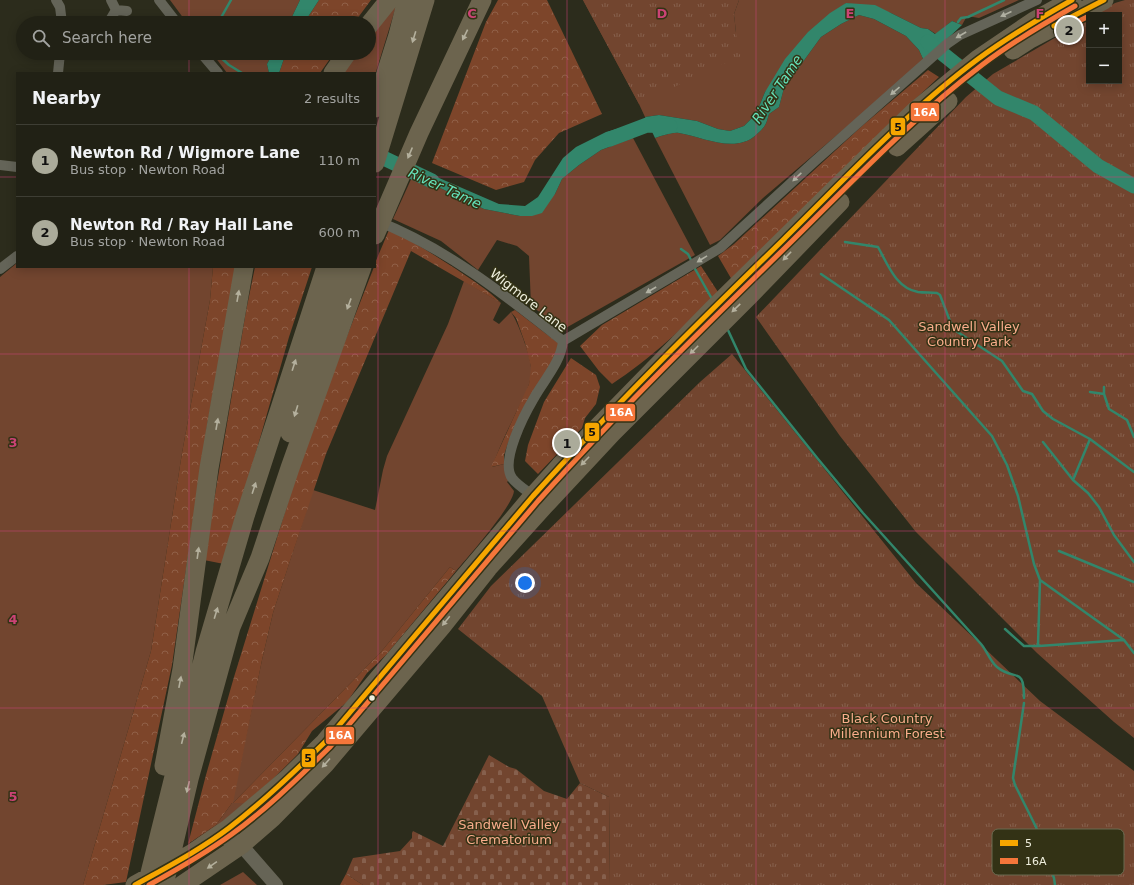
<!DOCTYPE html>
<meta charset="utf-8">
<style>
body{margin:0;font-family:"DejaVu Sans",sans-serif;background:#29291e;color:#f1f3f6}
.controls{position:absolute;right:12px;top:12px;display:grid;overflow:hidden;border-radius:0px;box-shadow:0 2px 10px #0003}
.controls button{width:36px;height:36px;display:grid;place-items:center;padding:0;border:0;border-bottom:1px solid #3e3e34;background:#212115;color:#f1f3f6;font:20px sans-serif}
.you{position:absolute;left:525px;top:583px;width:14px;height:14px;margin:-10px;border:3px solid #fff;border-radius:50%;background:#1a73e8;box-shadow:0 0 0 6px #1a73e833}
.badge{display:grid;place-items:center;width:26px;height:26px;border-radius:50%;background:#abab9a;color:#111;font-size:13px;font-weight:700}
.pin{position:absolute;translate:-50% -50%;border:2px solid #fff;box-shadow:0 1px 4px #0006}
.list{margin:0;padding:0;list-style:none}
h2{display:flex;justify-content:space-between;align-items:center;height:52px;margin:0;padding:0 16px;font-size:17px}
h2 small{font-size:13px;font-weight:400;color:#a2a3a0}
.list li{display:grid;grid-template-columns:26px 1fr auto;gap:12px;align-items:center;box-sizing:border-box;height:72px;padding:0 16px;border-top:1px solid #3e3e34}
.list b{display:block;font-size:15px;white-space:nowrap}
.list p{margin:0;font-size:13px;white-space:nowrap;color:#a2a3a0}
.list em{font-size:13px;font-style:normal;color:#a2a3a0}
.icon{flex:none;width:22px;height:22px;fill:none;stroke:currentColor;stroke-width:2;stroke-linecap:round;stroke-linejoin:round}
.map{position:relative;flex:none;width:1134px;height:885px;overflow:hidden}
.search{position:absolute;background:#212115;box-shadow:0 2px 10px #0003;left:16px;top:16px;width:360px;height:44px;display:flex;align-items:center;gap:10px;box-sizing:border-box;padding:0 14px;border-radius:22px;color:#a2a3a0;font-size:15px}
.panel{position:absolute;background:#212115;box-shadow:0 2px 10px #0003;left:16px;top:72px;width:360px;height:196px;border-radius:0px}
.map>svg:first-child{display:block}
.grass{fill:#72452f}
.forest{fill:url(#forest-crowns)}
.cemetery{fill:url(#cemetery-stones)}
.park{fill:url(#park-tufts)}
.water{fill:#32866b}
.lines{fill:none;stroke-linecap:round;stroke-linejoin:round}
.stream{stroke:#32866b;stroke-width:2.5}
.river{stroke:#32866b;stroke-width:15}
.street{stroke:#646458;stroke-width:10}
.secondary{stroke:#666456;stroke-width:14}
.highway{stroke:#6c644e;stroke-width:19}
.bus-1-casing{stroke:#333215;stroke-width:8}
.bus-2-casing{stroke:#333215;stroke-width:8}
.bus-1{stroke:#f7a600;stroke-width:5}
.bus-2{stroke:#f5763a;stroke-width:5}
.oneway{fill:#b0b0a2}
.oneway2{fill:#b4b09d}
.grid{fill:none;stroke:#cb4375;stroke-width:1;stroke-opacity:0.55}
.bus-dot{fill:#efefde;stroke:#333215;stroke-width:1.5}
.labels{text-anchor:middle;stroke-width:3;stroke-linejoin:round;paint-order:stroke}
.street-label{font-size:13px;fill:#efefde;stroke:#333215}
.park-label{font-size:13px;fill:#faad8c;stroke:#333215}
.water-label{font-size:14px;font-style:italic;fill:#65e3ba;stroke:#333215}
.key{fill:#333215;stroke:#6b6b51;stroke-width:1}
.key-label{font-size:11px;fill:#efefde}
.grid-label{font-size:13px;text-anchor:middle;font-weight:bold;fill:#cb4375;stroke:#333215;stroke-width:3;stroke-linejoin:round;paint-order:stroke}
.line-badge{stroke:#333215;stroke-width:1.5}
.badge-label{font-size:11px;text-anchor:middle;font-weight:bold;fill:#fff}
.pale-badge-label{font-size:11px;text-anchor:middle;font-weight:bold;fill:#111}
</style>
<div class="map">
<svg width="1134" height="885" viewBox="0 0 1134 885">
<defs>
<pattern id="forest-crowns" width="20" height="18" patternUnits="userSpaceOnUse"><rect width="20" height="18" fill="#7d452a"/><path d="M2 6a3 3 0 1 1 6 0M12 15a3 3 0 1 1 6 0" fill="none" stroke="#906048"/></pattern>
<pattern id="cemetery-stones" width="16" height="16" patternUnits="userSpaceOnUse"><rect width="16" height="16" fill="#72452f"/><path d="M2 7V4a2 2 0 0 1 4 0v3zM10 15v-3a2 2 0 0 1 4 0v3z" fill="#86604d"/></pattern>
<pattern id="park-tufts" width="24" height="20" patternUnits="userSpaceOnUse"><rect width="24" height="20" fill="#72452f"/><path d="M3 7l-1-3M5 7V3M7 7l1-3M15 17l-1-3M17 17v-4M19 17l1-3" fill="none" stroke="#86604d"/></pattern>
</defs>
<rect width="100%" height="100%" fill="#2c2c1c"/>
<path class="grass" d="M170 0H300L289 23H187Z
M397 0H398L375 75V73H342L356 53H369V36Z
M583 0H688L736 33 734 14 739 0H1019L979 18 967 16 962 25 952 21 936 34 928 29 921 28 891 13 846 3 765 92 756 114 744 126 730 131 718 129 697 121 659 115 645 117 639 104Z
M859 15 874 19 906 36 919 50 924 61 763 198 720 240 710 245 655 138C662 136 672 132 679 133 703 137 735 154 756 135 765 127 766 125 769 114L779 107 784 88 821 37 841 24Z
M212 53H273L267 64 269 73H227Z
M633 138 695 255 564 329 531 306 529 256 517 246 497 240 478 270 441 241 393 219 413 175 484 209 520 216 555 194 562 179 579 165 601 150Z
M17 263V267H213L210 300 182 453 151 651 83 885H0V277Z
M464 281 501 303 493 320 499 324 511 312C518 322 530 355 531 367 533 385 520 403 513 419 505 435 498 451 492 467L504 464 509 480 507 482 514 491C513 506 468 557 456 571L450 567 381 652 233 803H245L198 842 196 839 216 825 232 803 262 660 273 613 313 490 375 510 383 470 387 456 448 324Z
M243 872 257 885H220Z"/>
<path class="forest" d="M319 0H371L354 23H304Z
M498 0H547L602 114 559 133 535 160 524 182 496 190 432 163 486 22Z
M286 53H334L320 73H279Z
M928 70 939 77 895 118 732 280 718 256 734 244 862 126Z
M389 230C413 241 434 255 456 269 473 281 486 288 501 303L411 251 326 454 292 555 273 613 262 660 233 803 381 652 450 567 456 571 386 655 367 673 347 702 312 731 298 754 273 779 245 803H232L216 825 188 844 206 775 234 677 293 486 331 377 374 267H375V263Z
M701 266 718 292C688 324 649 360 612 384L599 371 580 346 602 325Z
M213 267H236L207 426 172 665 126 882 103 885H83L151 651 182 453 210 300Z
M255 267H312L289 337 224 564 204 560 246 311Z
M515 310 558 343 559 349 508 443 504 455V464L491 467 529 384 531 367 525 343 516 318 511 312Z
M571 358 596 375 600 387 596 404 585 418 582 428 538 474 525 461 528 445 544 402Z
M346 874 363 885H340Z"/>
<path class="cemetery" d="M489 755 509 767 516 769 544 791 567 799 580 783 609 797 610 885H363L346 874 353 858 400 851 412 838V833L413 831 443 846Z"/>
<path class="park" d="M583 0H739L734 14 736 33 741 59 722 64 639 104Z
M1125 0H1134V738L1114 722 1037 653 916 532 840 436 756 317 966 97 993 74 1089 18V81H1119V15H1095L1115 3Z
M732 354 916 583 1040 701 1134 771V885H610L609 797 580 783 542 696 458 629 491 586 700 382Z"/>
<path class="water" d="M300 0H319L304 23H289Z
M846 3 875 5 921 28 928 29 935 34 952 21 962 25 924 61 919 50 906 36 874 19 859 15 841 24 821 37 784 88 779 107 769 114C766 125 765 127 756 135 735 154 703 137 679 133 672 132 662 136 655 138L645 117 659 115 697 121 718 129 730 131 744 126 756 114 765 92 785 59 808 32 830 13Z
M273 53H286L279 73H269L267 64Z
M627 126 633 138 601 150 579 165 562 179 555 194 542 213 532 216H520L484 209 413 175 416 168 499 204 525 206 538 197 563 158 576 147 606 132Z"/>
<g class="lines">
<path class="stream" d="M958 22 961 18 968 17 1004 0
M218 23 231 0
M216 53 229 65 242 73
M845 242 878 247C888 265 896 288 918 292 925 293 931 292 937 293L940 295 953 329 1002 361 1023 391 1032 394 1043 411 1053 419 1090 439 1134 472
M681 249 688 254 692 262
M694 267 712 299
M821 274 889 320 992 436 1007 465 1018 496 1034 564 1040 580 1038 645
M727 328 746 369 818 459 863 513 981 644C987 651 990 661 997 667 1015 682 1024 665 1024 698
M1090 392 1104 394 1109 409 1127 420 1134 437
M1104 394V387
M1043 442 1073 480 1088 493 1099 507 1114 535 1134 562
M1073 480 1090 439
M1059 551 1134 582
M1040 580 1124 640
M1005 629 1024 646H1039L1124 640 1134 653
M1024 703 1013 778 1015 785 1036 827 1054 878 1055 885"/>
<path class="river" d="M928 42 998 98 1034 113 1098 166 1134 186
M610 139 647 125 670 126
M375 154 432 181"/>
<path class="street" d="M56 0 60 7 62 23
M159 0 177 23
M116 10 127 11
M110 20 116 10 111 0
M201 53 218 73
M58 73 60 53
M0 165 17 167
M377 221C446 248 505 295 563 341 561 362 544 380 534 398 524 415 500 461 512 478 518 486 529 492 536 498
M0 269 17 256
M563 341 720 248 815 161 947 44 960 35 1037 0"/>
<path class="secondary" d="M215 838H232L241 845 276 885"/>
<path class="highway" d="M369 25 389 0
M1013 50 1030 39 1104 0
M333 73 347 53
M375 108 398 35 407 0
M897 147 948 101
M375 163 425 0
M375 235 419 133 482 0
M290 433 343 267
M164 766 182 669 209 468 244 267
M135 885 191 854 229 828 287 779 325 742 533 496 560 466 713 309 831 193 915 111 978 59 1034 21 1072 0
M147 885 205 652 245 516 326 267
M164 885 189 779 231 627 260 558 290 468 362 267
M182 885 241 845 272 818 325 764 442 626 488 568 544 506 612 433 751 294 840 202"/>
<g class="bus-1-casing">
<path id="bus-1" d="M1054 26 1104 0
M135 885C167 867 200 850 229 828 263 802 294 772 325 742L533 496C613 407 698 323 783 240 846 178 908 111 978 59 1008 37 1040 18 1072 0"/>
</g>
<g class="bus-2-casing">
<path id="bus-2" d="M1057 32 1089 16
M149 885C178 869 206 853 232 834 267 809 299 777 330 747L538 501C618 412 703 328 788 245 851 183 912 118 982 65 1011 43 1043 24 1075 6"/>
</g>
<use href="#bus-1" class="bus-1"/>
<use href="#bus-2" class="bus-2"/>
</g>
<defs><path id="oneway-solid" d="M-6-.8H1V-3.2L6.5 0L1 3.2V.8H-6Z"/></defs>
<g class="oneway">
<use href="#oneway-solid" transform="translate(1006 14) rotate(156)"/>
<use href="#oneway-solid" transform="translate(961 35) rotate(150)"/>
<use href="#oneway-solid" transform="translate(895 91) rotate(139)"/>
<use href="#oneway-solid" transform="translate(797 177) rotate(137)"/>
<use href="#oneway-solid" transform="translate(702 259) rotate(148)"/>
<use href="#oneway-solid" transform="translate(651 290) rotate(150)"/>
</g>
<g class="oneway2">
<use href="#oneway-solid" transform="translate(465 35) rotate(116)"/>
<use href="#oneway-solid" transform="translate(414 37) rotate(107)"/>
<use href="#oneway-solid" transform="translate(410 153) rotate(113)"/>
<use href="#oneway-solid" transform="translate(787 256) rotate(134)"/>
<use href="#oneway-solid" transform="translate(238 296) rotate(-80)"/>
<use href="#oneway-solid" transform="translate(349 304) rotate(110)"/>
<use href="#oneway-solid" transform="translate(736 308) rotate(136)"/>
<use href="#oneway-solid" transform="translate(694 350) rotate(135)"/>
<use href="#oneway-solid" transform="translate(294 365) rotate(-72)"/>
<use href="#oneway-solid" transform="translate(296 411) rotate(107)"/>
<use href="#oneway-solid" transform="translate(217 424) rotate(-80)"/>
<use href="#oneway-solid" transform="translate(585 461) rotate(134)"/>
<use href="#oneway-solid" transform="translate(254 488) rotate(-72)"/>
<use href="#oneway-solid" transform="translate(198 553) rotate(-82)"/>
<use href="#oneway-solid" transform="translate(216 613) rotate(-73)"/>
<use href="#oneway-solid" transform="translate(446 621) rotate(129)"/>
<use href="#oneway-solid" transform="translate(180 682) rotate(-79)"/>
<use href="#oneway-solid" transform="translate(183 738) rotate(-76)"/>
<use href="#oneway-solid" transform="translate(326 763) rotate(132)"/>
<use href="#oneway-solid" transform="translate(188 787) rotate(103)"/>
<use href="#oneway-solid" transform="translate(212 865) rotate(145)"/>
</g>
<path class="grid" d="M189 0V23M378 0V885M567 0V885M756 0V885M945 0V885M189 53V73M0 177H17M375 177H1134M189 267V885M0 354H1134M0 531H1134M0 708H1134"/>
<circle class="bus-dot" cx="372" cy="698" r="3.5"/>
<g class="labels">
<g class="street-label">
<text transform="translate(529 300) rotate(38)" y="5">Wigmore Lane</text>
</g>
<g class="park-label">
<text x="969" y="331">Sandwell Valley<tspan x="969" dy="15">Country Park</tspan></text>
<text x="887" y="723">Black Country<tspan x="887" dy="15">Millennium Forest</tspan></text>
<text x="509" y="829">Sandwell Valley<tspan x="509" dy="15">Crematorium</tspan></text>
</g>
<g class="water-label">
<text transform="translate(777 89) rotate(-56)" y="5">River Tame</text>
<text transform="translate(445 188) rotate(25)" y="5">River Tame</text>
</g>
</g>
<rect x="992" y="829" width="132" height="46" rx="6" class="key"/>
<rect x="1000" y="840" width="18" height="6" fill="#f7a600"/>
<rect x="1000" y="858" width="18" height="6" fill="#f5763a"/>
<g class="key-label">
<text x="1025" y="847">5</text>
<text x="1025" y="865">16A</text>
</g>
<g class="grid-label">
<text x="472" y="18">C</text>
<text x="662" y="18">D</text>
<text x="850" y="18">E</text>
<text x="1040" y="18">F</text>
<text x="13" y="447">3</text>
<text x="13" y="624">4</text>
<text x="13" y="801">5</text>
</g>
<g class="line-badge">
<rect x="910" y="102" width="30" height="20" rx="4" fill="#f5763a"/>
<rect x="890" y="117" width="16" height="19" rx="4" fill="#f7a600"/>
<rect x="605" y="403" width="31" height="19" rx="4" fill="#f5763a"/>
<rect x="584" y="422" width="16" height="20" rx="4" fill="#f7a600"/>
<rect x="325" y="726" width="30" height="19" rx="4" fill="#f5763a"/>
<rect x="301" y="748" width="15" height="20" rx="4" fill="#f7a600"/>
</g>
<g class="badge-label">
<text x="925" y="116">16A</text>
<text x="621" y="416">16A</text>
<text x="340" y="739">16A</text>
</g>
<g class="pale-badge-label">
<text x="898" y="131">5</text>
<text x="592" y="436">5</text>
<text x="308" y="762">5</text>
</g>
</svg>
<div class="controls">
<button>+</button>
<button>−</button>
</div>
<div class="you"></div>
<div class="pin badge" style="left:567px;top:443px">1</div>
<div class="pin badge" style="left:1069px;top:30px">2</div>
<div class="search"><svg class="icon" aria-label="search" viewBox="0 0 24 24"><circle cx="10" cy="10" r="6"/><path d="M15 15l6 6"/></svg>Search here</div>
<section class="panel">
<h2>Nearby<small>2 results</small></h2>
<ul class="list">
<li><span class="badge">1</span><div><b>Newton Rd / Wigmore Lane</b><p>Bus stop · Newton Road</p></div><em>110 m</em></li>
<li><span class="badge">2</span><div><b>Newton Rd / Ray Hall Lane</b><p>Bus stop · Newton Road</p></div><em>600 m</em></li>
</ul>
</section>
</div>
